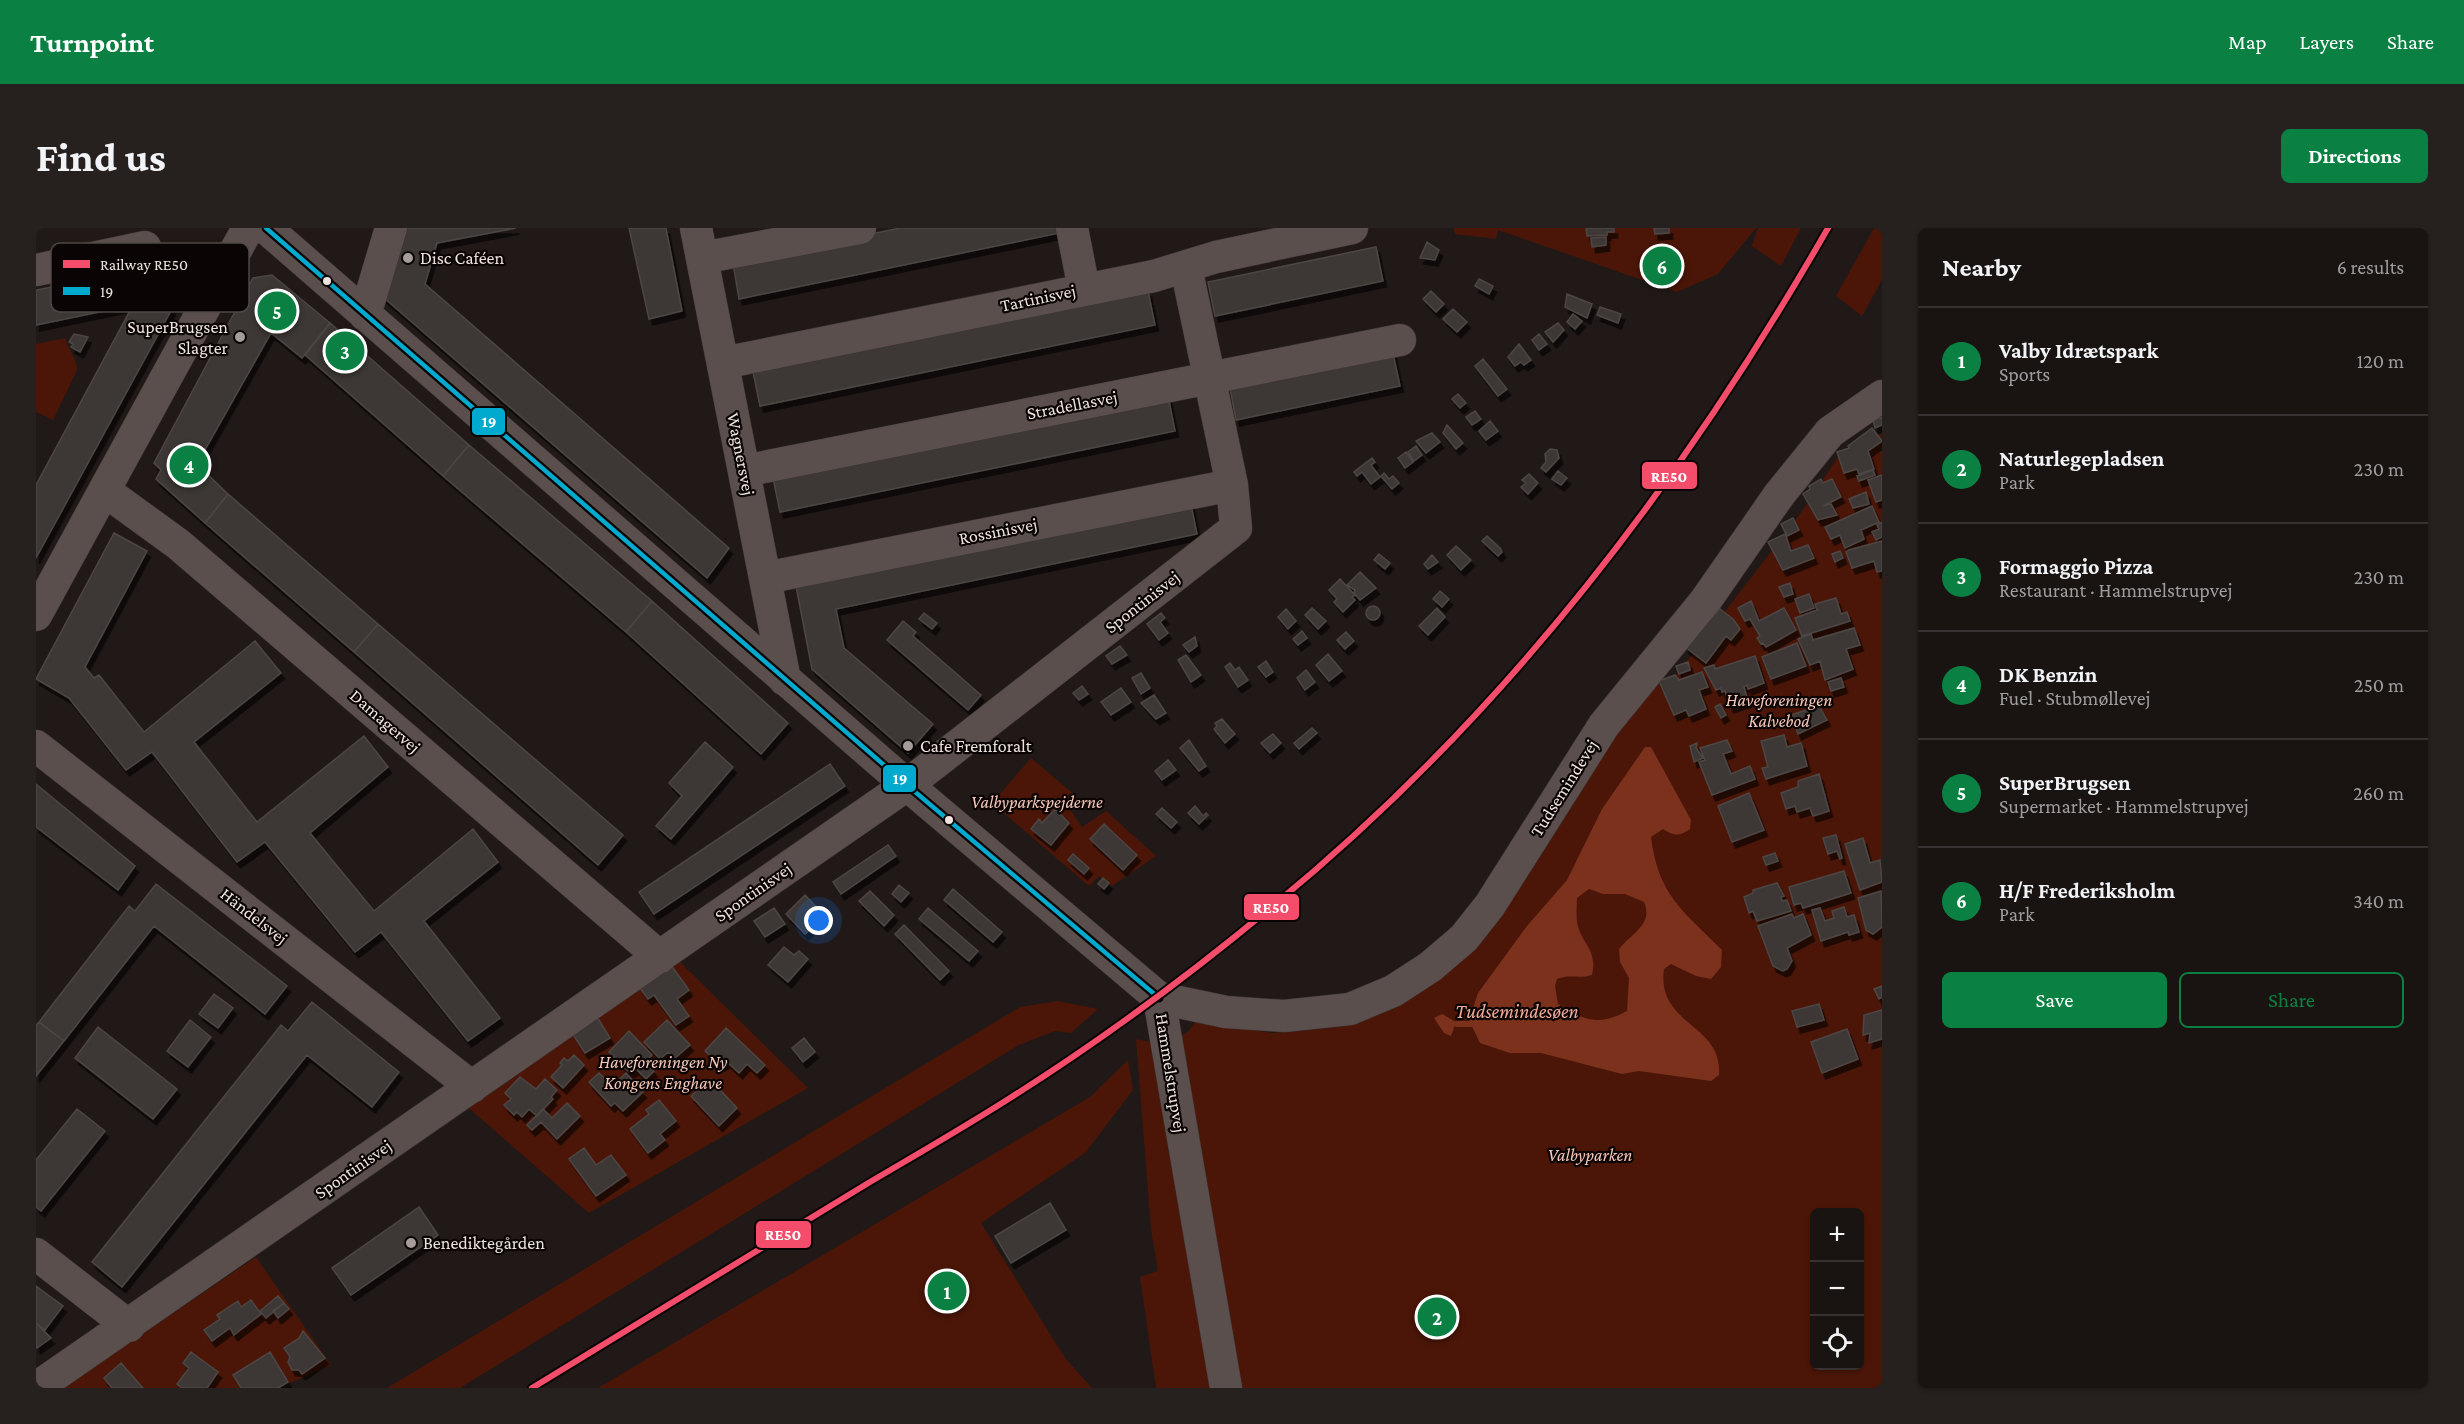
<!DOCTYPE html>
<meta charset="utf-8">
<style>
body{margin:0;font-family:"Crimson Pro",serif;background:#26201f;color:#f1f3f6}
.controls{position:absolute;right:18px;bottom:18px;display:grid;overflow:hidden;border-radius:9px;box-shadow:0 2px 4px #0004}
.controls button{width:54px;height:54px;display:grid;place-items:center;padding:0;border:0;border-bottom:2px solid #373231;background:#191311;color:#f1f3f6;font:30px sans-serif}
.you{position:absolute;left:783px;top:693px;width:21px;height:21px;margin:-15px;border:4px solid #fff;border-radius:50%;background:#1a73e8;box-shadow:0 0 0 9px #1a73e833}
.badge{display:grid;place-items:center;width:39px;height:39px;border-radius:50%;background:#0b8043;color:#fff;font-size:20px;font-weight:700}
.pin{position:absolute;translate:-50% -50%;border:3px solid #fff;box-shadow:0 2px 6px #0006}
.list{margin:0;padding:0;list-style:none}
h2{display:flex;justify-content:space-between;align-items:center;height:78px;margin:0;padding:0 24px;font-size:26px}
h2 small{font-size:20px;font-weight:400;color:#9f9e9f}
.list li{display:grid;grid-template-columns:39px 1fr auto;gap:18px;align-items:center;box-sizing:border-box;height:108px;padding:0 24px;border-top:2px solid #373231}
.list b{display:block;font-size:22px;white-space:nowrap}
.list p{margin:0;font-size:20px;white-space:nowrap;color:#9f9e9f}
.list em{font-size:20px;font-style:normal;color:#9f9e9f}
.actions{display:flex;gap:12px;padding:18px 24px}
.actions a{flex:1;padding:14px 0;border:2px solid #0b8043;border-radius:9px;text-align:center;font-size:21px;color:#0b8043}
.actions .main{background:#0b8043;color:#fff}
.icon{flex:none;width:33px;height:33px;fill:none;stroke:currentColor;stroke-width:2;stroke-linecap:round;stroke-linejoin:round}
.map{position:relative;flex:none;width:1846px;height:1160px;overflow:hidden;border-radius:9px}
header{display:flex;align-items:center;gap:36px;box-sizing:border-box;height:84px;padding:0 30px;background:#0b8043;color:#fff}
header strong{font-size:28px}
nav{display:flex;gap:33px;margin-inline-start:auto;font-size:21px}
.intro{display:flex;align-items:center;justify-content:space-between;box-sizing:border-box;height:144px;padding:0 36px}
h1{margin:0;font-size:42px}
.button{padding:15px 27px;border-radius:9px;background:#0b8043;color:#fff;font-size:21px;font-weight:700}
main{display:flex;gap:36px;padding:0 36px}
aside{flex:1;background:#191311;border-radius:9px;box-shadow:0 2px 4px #0004}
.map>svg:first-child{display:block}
.green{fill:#4b1608;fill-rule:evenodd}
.water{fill:#7b311c;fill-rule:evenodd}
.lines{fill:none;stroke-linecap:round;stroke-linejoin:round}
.stream{stroke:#7b311c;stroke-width:6}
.building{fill:#3e3836;stroke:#4c4644;stroke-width:1.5;filter:url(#shadow)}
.minor-casing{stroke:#3d3634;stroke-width:33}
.minor{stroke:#5a4f4c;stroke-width:32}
.bus-1-casing{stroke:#0a0504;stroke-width:9}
.bus-1{stroke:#00a9ce;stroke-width:4.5}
.rail-1-casing{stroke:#0a0504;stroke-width:10}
.rail-1{stroke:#f44d6c;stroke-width:6}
.poi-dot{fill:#a69c9a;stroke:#0a0504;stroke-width:2}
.bus-dot{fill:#eee3e0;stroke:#0a0504;stroke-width:2}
.labels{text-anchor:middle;stroke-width:4.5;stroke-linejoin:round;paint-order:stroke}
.poi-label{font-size:18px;fill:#eee3e0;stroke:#0a0504;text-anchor:start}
.street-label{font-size:18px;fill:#eee3e0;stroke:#0a0504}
.park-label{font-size:18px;font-style:italic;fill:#f7c7b9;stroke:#0a0504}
.water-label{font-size:20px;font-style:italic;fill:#f1aa97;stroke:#0a0504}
.key{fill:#0a0504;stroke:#4e4846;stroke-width:1.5}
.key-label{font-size:16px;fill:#eee3e0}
.line-badge{stroke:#0a0504;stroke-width:2}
.badge-label{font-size:16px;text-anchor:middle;font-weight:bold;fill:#fff}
</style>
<header>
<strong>Turnpoint</strong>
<nav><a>Map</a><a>Layers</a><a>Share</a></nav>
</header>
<div class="intro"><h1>Find us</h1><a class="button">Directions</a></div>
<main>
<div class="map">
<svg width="1846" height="1160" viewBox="0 0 1846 1160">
<defs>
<filter id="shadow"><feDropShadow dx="3.5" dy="6" stdDeviation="0" flood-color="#0009"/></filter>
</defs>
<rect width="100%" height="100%" fill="#211917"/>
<path class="green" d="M1417 0H1720L1682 46 1641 64 1462 2 1460 11 1419 6Z
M1722 0H1765L1745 38 1716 18Z
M1838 0H1846V52L1826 88 1800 68Z
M29 110C32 122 41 130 41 142L17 192 0 184V116Z
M1846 204V1160H1120L1104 1049 1122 1043 1115 1001 1100 811C1124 817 1146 816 1160 793L1236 805 1295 800 1316 795 1376 769 1401 753 1431 728 1455 701 1566 525 1621 452 1627 464 1764 286 1806 223ZM1778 984H1824V1138H1778Z
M995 530 1045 572 1033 580 1046 599 1070 583 1120 628 1076 658 1063 648 1053 658 956 575Z
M642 732 772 860 553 985 427 875Z
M1022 773 1062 781 1035 805 1019 803 983 817 424 1160H351L984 779Z
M1092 832 1097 862 1049 925 945 995 1029 1130 1056 1160H562L1054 869Z
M220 1029 295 1137 243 1160H27Z"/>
<path class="water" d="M1609 519H1615L1655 592 1654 601C1643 609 1638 608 1627 601L1615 609C1622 667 1647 683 1686 722L1685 739 1675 751 1660 748 1635 736 1628 741C1620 798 1687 795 1683 847L1675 853 1603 843 1586 846 1505 825H1474L1444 815 1433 792 1442 765 1491 698 1531 652 1566 581ZM1553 661 1567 666H1589L1608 674C1618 696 1595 706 1583 721L1584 734 1593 750 1591 783C1561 799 1549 792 1522 776L1519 758 1521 751C1533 746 1544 751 1556 747 1562 721 1545 716 1541 694 1540 686 1541 677 1541 670Z
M1406 786 1420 794 1415 808 1408 805 1398 790Z"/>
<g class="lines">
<path class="stream" d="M1421 796H1435"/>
</g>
<path class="building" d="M365 0H480L401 15 389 56 693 320 671 350 347 69Z
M593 0H630L646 83 613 91Z
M864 0H1027L1028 4 703 71 697 35Z
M1550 0H1578V4H1571V7L1551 8Z
M1618 0H1633V5L1619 6Z
M1570 9V17L1556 19 1555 10Z
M1391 14 1403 22 1399 32 1384 30Z
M1340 19 1347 53 1179 88 1172 54Z
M127 37 136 81 0 330V257L97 77 0 97V62Z
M236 47 294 95 266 130 235 105 161 236 192 266 169 295 120 251 125 242 118 235 217 50Z
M1443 51 1457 58 1453 66 1439 58Z
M1112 63 1119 97 724 178 717 144Z
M1395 63 1408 76 1400 84 1387 71Z
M1531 66 1556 76 1551 90 1529 79Z
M1564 79 1585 86 1582 95 1561 87Z
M1417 81 1431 94 1421 104 1407 91Z
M1537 86 1546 93 1539 101 1531 94Z
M294 95 433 217 407 248 269 127Z
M1522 95 1528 102 1517 114 1509 104Z
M38 106 52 109 44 124 35 119 37 116 33 114Z
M1503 106 1511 116 1503 122 1496 112Z
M1483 116 1495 132 1488 137 1485 134 1479 138 1472 129Z
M1356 121 1364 158 1200 192 1193 155Z
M1447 131 1471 161 1462 168 1439 138Z
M1422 166 1430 175 1424 180 1416 171Z
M1132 168 1139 203 744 284 737 250Z
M1439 183 1445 191 1436 197 1430 189Z
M1846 189V197L1839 200 1837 192Z
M1454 193 1462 203 1450 212 1443 203Z
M1411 197 1427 215 1420 221 1407 205Z
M1836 200 1846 213 1832 223 1838 241 1823 246 1821 241 1808 245 1801 224 1813 220 1812 218Z
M1396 205 1404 214 1390 225 1380 213Z
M433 217 616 373 590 404 407 248Z
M1380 218 1386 227 1378 233 1372 224Z
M1514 221 1521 222 1523 230 1510 244 1505 240 1510 234 1509 226Z
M1370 224 1377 234 1369 240 1362 230Z
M1336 230 1339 234 1335 237 1344 249 1335 256 1326 244 1321 248 1318 244Z
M1837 242 1839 247 1823 253 1821 248Z
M1522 243 1531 250 1525 257 1516 251Z
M1348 245 1353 251 1357 248 1363 255 1356 261 1345 248Z
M1493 246 1502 255 1492 266 1485 259 1490 255 1486 252Z
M1846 247V272L1840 274 1832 252Z
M1785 251 1787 255 1796 251 1805 269 1787 278 1795 276 1801 287 1782 292 1767 266 1774 261 1773 258Z
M1830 264 1833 276 1817 280 1813 271Z
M192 266 342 396 318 424 169 295Z
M1154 272 1161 306 800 381 808 420 897 496 872 525 776 441 759 353Z
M1836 278 1843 294 1825 302 1828 311 1809 320 1804 307 1795 311 1789 299Z
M1757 290 1763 302 1751 308 1745 296Z
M1846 294V309L1840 312 1836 304 1843 301 1841 297Z
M78 305 111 323 49 439 58 450 63 447 108 504 219 413 245 445 158 514 221 594 328 508 352 539 274 605 338 683 437 601 462 634 388 693 464 790 432 813 345 704 319 724 229 614 201 634 116 524 90 542 33 470 0 451Z
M1749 306 1755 323 1772 317 1778 330 1747 342 1732 314Z
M1451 308 1464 320 1466 324 1462 328 1446 313Z
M1846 313V343L1841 344 1838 333 1816 340 1810 324 1813 322Z
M1420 318 1435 332 1425 342 1411 327Z
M1804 323 1807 330 1799 334 1796 326Z
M1343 326 1354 335 1349 341 1338 332Z
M1396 327 1402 334 1392 341 1388 336Z
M1324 344 1340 360 1324 372 1318 365 1319 362 1311 357Z
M1304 351 1319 367 1316 369 1319 372 1307 384 1298 374 1301 371 1293 362Z
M1754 355 1757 366 1748 369 1743 359Z
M1404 363 1413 371 1406 379 1397 371Z
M1773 366 1778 380 1764 385 1759 371Z
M1800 370 1805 386 1811 384 1814 393 1766 408 1759 390 1781 382 1779 376Z
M616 373 752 495 725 526 590 404Z
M1715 373 1723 393 1748 380 1760 402 1730 419 1727 415 1725 416 1721 410 1724 408 1714 391 1709 393 1702 380Z
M1330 385a7 7 0 1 1 14 0a7 7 0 1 1-14 0Z
M1276 380 1290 393 1282 401 1269 387Z
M1401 380 1409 389 1392 407 1383 398Z
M1250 381 1260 393 1252 401 1242 389Z
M1684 381 1697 391 1704 401 1695 412 1690 408 1670 435 1649 419Z
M888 385 901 395 896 401 883 391Z
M1125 385 1129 390 1124 394 1132 405 1123 412 1111 396Z
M867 393 880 404 877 408 945 467 932 482 851 412Z
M342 396 587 607 562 637 318 424Z
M1818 400 1824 417 1810 421 1817 441 1789 452 1784 433 1774 437 1762 411 1775 406 1777 412Z
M1266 403 1271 410 1262 417 1257 411Z
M1310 404 1318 413 1309 421 1301 412Z
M1159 409 1161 418 1153 424 1147 417Z
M1761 415 1770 438 1735 451 1726 429Z
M1084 418 1091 427 1076 436 1070 428Z
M1292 426 1306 443 1293 453 1280 437Z
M1150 427 1165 447 1155 454 1142 432Z
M1719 428 1728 455 1712 461 1711 457 1708 459 1712 473 1694 479 1689 463 1686 464 1685 460 1680 462 1668 440 1678 437 1679 441Z
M1230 433 1237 444 1230 449 1222 439Z
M1652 434 1654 442 1643 446 1640 438Z
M1194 435 1199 442 1203 439 1212 452 1202 459 1189 439Z
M1270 442 1279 454 1269 462 1261 450Z
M1666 444 1672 459 1663 462 1670 481 1653 488 1650 482 1638 487 1623 453 1639 447 1643 452Z
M1105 445 1114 460 1105 466 1096 450Z
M1805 450 1808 459 1795 463 1792 454Z
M1046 458 1052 466 1043 472 1037 465Z
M1085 460 1095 474 1075 487 1065 474Z
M1118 467 1130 485 1120 491 1105 475Z
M1684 476 1690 487 1685 490 1679 479Z
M1783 478 1791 492 1762 506 1755 487Z
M1186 491 1199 506 1189 515 1178 501 1181 498 1179 495Z
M1276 500 1281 505 1263 521 1258 515Z
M1237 506 1245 515 1234 525 1225 515Z
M1748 507 1751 519 1765 515 1771 538 1730 551 1726 540 1732 539 1725 513Z
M1153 512 1170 538 1163 543 1144 520Z
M1691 512 1696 523 1687 526 1695 546 1714 538 1719 551 1676 567 1663 534 1669 532 1664 520Z
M669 514 697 539 635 611 620 598 646 568 633 555Z
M1661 515 1660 520 1667 530 1658 534 1654 518Z
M1132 532 1140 542 1126 552 1119 543Z
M794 536 809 558 618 686 603 664Z
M1783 546 1793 583 1777 588 1774 580 1761 584 1759 578 1750 581 1745 565 1762 559V553Z
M0 556 99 638 82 662 0 599Z
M1713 565 1728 602 1696 614 1682 578Z
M1159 578 1167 588 1170 585 1172 587 1163 596 1152 585Z
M1126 580 1141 594 1135 600 1120 586Z
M1019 581 1033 595 1015 617 995 601 1003 591 1006 595Z
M1068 596 1101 627 1087 642 1054 611Z
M1800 607 1806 630 1804 631 1801 623 1792 626 1787 610Z
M1827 610 1834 635 1844 632 1846 654 1824 662 1809 616Z
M852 617 860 628 805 666 797 654Z
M1739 625 1742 633 1730 637 1727 629Z
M1037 626 1053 640 1048 646 1032 632Z
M1808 643 1815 665 1767 680 1765 675 1758 677 1753 659Z
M1067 650 1073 655 1068 661 1062 656Z
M1741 655 1748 668 1745 669 1746 673 1751 672 1755 683 1721 693 1717 683 1713 685 1708 669 1717 665V662Z
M120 656 251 758 229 786 118 698 28 813 3 794 93 678 99 683Z
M863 657 873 665 865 674 856 666Z
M917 661 966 704 957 714 908 672Z
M834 663 858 687 848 698 823 673Z
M1845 663 1846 699 1837 706 1830 702 1822 670Z
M769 667 789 688 769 706 750 686Z
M1808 679 1811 689 1818 687 1823 704 1813 707 1812 704 1785 713 1776 682 1784 680 1789 693 1798 690 1796 683Z
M738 680 749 696 729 709 718 693Z
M892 680 942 723 933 733 883 691Z
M1756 686 1758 690 1767 686 1775 707 1751 720 1756 733 1751 741 1747 743 1737 738 1722 698Z
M868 697 913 743 904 752 859 706Z
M748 719 758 727 763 723 772 731 752 754 732 737Z
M635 737 653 762 641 771 653 788 640 797 618 767 612 771 604 760Z
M1846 758V769L1843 771 1838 761Z
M178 766 197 780 182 800 163 786Z
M276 774 363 844 336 879 271 827 86 1059 56 1034 245 797 252 803Z
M1783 776 1788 792 1761 799 1756 783Z
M1846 782V811L1833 815 1834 805 1827 807 1828 787Z
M561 789 574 810 549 825 536 805Z
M154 792 175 809 152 839 131 823Z
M631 792 654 817 638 831 632 824 624 831 608 814Z
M3 794 28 813 0 848V797Z
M62 799 141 861 117 891 39 830Z
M690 800 729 837 721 845 711 836 703 845 691 834 685 837 669 823Z
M1811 801 1822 831 1786 845 1775 814Z
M593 803 616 827 609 834 618 843 610 851 600 841 593 844 573 824Z
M768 810 779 824 767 834 756 820Z
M538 827 548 837 527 860 515 849 526 837 524 835 528 830 532 833Z
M563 845 576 858 590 845 607 864 587 883 579 875 575 878 553 854Z
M484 849 500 861 509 851 521 862 515 869 517 871 501 888 493 881 486 889 481 884 478 887 468 877 475 871 469 865Z
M674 851 701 880 683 898 655 868Z
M623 872 640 893 624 906 629 912 612 925 594 901 613 886 610 882Z
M531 875 544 888 521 911 505 894 496 902 491 897 507 881 516 890Z
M41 881 69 903 5 983 0 979V932Z
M548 920 560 937 575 927 590 947 560 968 533 931Z
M1014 975 1030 1002 975 1035 959 1008Z
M383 979 402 1007 315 1067 296 1040Z
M0 1058 27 1078 9 1102 0 1095Z
M242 1068 248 1075 230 1090 224 1083Z
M215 1072 225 1086 198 1107 194 1100 176 1113 168 1102 184 1091 181 1087 202 1073 205 1079Z
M248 1075 253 1081 242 1090 237 1083Z
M0 1095 15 1110 1 1120 0 1118Z
M267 1103 289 1130 266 1146 263 1142H256L252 1134 254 1129 248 1120 263 1110Z
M155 1124 182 1144 171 1160H146L141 1156 153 1140 147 1135Z
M234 1124 252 1154 242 1160H205L197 1147Z
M85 1135 107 1160H76L68 1150Z"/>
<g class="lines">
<g class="minor-casing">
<path id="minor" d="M230 0 871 557 1123 770 1190 1160
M660 0 749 452
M1036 0 1048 61
M666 30 824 0
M0 42 109 19
M329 87 355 0
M687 135 1118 48 1180 29 1316 0
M708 243 1364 112
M69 263 142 316 624 729
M729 350 1196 257
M0 387 212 0
M0 518 436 859
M1123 770 1190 784 1248 788 1314 781 1357 763 1394 739 1428 710 1454 677 1568 497 1670 372 1743 267 1794 204 1846 168
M0 1026 93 1098
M0 1160 871 557 1200 300 1196 257 1150 39"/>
</g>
<use href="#minor" class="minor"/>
<g class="bus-1-casing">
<path id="bus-1" d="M230 0 871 557 1123 770"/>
</g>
<use href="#bus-1" class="bus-1"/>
<g class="rail-1-casing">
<path id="rail-1" d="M496 1160C607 1092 718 1024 829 957 878 928 927 900 974 870 1066 812 1155 746 1239 676 1467 489 1646 255 1792 0"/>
</g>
<use href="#rail-1" class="rail-1"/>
</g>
<g class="poi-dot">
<circle cx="372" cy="30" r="6"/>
<circle cx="204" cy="109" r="6"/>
<circle cx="872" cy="518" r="6"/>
<circle cx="375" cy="1015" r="6"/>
</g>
<g class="bus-dot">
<circle cx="291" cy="53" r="5"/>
<circle cx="913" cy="592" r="5"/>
</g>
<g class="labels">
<g class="poi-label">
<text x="384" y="36">Disc Caféen</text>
<text x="192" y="105" text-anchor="end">SuperBrugsen<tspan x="192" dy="21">Slagter</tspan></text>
<text x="884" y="524">Cafe Fremforalt</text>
<text x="387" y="1021">Benediktegården</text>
</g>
<g class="street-label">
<text transform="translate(1002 70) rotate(-12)" y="6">Tartinisvej</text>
<text transform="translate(1036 177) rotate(-11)" y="6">Stradellasvej</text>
<text transform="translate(705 226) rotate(79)" y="6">Wagnersvej</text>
<text transform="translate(962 303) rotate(-11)" y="6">Rossinisvej</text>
<text transform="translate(1106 374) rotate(-38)" y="6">Spontinisvej</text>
<text transform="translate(349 493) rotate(41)" y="6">Damagervej</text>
<text transform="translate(1528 560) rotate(-58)" y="6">Tudsemindevej</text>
<text transform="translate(717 664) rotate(-35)" y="6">Spontinisvej</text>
<text transform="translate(218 688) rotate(38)" y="6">Händelsvej</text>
<text transform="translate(1135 845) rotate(81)" y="6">Hammelstrupvej</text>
<text transform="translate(317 941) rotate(-35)" y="6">Spontinisvej</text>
</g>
<g class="park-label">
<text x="1743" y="478">Haveforeningen<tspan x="1743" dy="21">Kalvebod</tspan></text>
<text x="1001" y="580">Valbyparkspejderne</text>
<text x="627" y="840">Haveforeningen Ny<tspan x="627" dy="21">Kongens Enghave</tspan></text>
<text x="1554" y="933">Valbyparken</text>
</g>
<g class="water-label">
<text x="1481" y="790">Tudsemindesøen</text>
</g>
</g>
<rect x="15" y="15" width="198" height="69" rx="9" class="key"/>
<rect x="27" y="32" width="27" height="8" fill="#f44d6c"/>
<rect x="27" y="59" width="27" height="8" fill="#00a9ce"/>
<g class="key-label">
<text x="64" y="42">Railway RE50</text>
<text x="64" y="69">19</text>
</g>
<g class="line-badge">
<rect x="435" y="179" width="35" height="29" rx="6" fill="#00a9ce"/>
<rect x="1605" y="233" width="57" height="29" rx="6" fill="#f44d6c"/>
<rect x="846" y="536" width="35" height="29" rx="6" fill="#00a9ce"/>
<rect x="1207" y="665" width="57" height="28" rx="6" fill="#f44d6c"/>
<rect x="719" y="992" width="57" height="29" rx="6" fill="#f44d6c"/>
</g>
<g class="badge-label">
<text x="453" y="199">19</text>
<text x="1633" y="254">RE50</text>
<text x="864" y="556">19</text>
<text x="1235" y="685">RE50</text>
<text x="747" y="1012">RE50</text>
</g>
</svg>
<div class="controls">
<button>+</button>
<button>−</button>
<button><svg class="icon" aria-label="locate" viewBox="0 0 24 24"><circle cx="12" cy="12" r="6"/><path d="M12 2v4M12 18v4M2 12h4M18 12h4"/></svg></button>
</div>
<div class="you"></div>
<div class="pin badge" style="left:911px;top:1063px">1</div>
<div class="pin badge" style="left:1401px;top:1089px">2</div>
<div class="pin badge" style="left:309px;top:123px">3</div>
<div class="pin badge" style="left:153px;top:237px">4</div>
<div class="pin badge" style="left:241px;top:83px">5</div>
<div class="pin badge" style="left:1626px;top:38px">6</div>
</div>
<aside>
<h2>Nearby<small>6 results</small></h2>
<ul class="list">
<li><span class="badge">1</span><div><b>Valby Idrætspark</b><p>Sports</p></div><em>120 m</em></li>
<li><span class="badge">2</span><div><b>Naturlegepladsen</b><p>Park</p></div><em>230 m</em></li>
<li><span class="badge">3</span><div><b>Formaggio Pizza</b><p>Restaurant · Hammelstrupvej</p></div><em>230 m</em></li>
<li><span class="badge">4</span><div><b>DK Benzin</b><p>Fuel · Stubmøllevej</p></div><em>250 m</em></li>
<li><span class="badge">5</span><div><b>SuperBrugsen</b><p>Supermarket · Hammelstrupvej</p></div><em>260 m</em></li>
<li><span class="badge">6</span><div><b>H/F Frederiksholm</b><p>Park</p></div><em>340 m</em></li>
</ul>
<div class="actions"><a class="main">Save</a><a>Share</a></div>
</aside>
</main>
